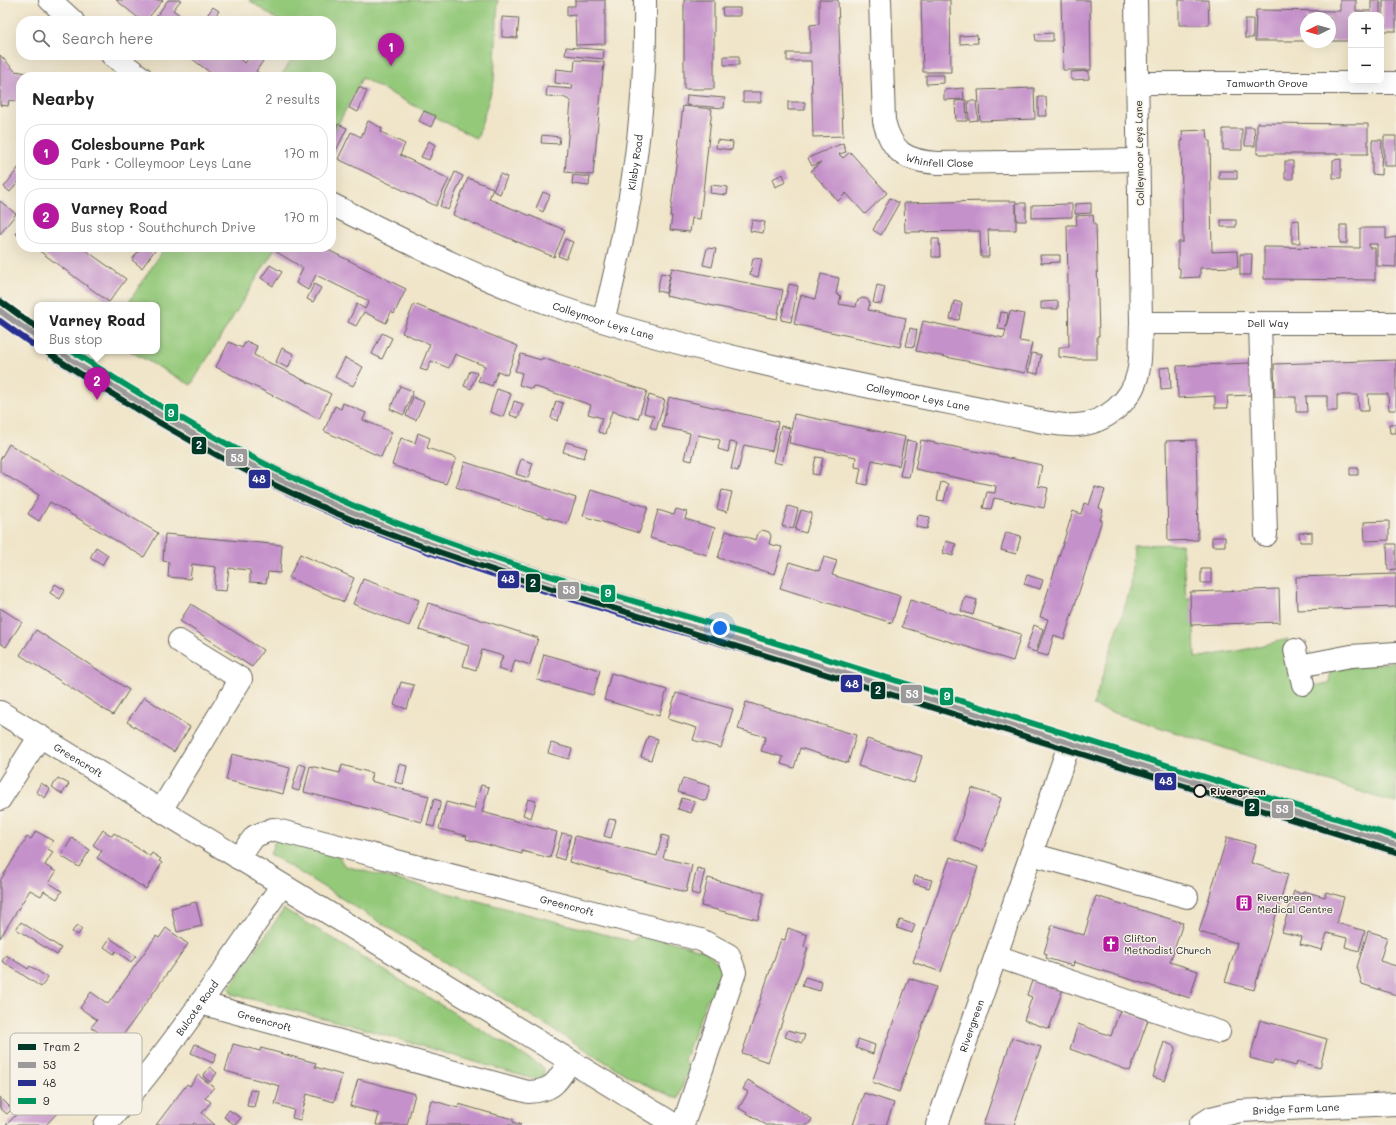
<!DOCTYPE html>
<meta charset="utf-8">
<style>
body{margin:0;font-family:Mali,sans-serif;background:#f2f2f2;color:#222}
.controls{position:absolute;right:12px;top:12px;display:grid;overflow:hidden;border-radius:8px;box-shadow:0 4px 16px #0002}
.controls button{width:36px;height:36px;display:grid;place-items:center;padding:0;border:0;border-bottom:1px solid #e0e0e0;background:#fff;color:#222;font:20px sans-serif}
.compass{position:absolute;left:1300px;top:12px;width:36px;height:36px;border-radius:50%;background:#fff;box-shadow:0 4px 16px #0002;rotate:265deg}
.you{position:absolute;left:720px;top:628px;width:14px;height:14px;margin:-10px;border:3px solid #fff;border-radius:50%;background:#1a73e8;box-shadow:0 0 0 6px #1a73e833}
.badge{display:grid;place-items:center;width:26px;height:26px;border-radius:50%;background:#b5179e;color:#fff;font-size:13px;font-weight:700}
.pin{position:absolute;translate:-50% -33px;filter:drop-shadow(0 1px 2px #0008)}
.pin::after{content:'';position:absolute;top:21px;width:14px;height:12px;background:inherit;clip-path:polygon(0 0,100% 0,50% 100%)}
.popup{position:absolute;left:34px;top:302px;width:126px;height:52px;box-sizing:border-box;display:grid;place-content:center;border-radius:8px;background:#fff;filter:drop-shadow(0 1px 3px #0005);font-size:13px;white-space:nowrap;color:#767676}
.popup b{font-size:15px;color:#222}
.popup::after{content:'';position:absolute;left:50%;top:100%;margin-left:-8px;border:8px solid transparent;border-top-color:#fff}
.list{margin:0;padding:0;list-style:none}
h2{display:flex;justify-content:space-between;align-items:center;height:52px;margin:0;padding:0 16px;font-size:17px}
h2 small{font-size:13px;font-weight:400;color:#767676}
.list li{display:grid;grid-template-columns:26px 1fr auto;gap:12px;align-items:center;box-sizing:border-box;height:56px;margin:0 8px 8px;padding:0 8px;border:1px solid #e0e0e0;border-radius:16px}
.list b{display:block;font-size:15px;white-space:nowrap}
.list p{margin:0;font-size:13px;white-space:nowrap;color:#767676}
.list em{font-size:13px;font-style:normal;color:#767676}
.icon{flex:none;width:22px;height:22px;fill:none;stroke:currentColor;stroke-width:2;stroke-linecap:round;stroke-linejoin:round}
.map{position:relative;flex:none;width:1396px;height:1125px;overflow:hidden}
.search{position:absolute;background:#fff;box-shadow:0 4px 16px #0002;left:16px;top:16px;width:320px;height:44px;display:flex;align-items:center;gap:10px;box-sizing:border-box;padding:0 14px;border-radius:16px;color:#767676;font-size:15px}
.panel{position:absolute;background:#fff;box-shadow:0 4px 16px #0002;left:16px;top:72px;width:320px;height:180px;border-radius:16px}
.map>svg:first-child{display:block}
.green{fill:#94c97a;stroke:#58724b}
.building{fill:#c591ca}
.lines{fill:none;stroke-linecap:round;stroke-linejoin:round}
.minor-casing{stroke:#666259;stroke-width:24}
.minor{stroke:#fff;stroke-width:22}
.bus-1-casing{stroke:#f7f3e8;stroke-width:9}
.bus-2-casing{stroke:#f7f3e8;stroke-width:9}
.bus-3-casing{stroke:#f7f3e8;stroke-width:9}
.bus-1{stroke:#9b9999;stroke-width:6}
.bus-2{stroke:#282f8f;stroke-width:6}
.bus-3{stroke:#00945e;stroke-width:6}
.tram-1-casing{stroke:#f7f3e8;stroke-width:9}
.tram-1{stroke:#003828;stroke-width:6}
.stop-dot{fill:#f7f3e8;stroke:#1c1c1c;stroke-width:2}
.labels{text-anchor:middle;stroke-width:3;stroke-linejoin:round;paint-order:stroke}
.street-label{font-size:10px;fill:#1c1c1c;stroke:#f7f3e8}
.stop-label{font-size:10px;font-weight:bold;fill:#1c1c1c;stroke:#f7f3e8;text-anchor:start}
.poi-label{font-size:10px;fill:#1c1c1c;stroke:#f7f3e8;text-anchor:start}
.key{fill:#f7f3e8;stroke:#b5b2ab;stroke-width:1}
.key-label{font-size:11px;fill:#1c1c1c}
.line-badge{stroke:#f7f3e8;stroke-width:1.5}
.badge-label{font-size:11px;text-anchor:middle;font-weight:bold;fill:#fff}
</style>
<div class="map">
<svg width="1396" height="1125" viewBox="0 0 1396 1125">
<rect width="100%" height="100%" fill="#f7f3e8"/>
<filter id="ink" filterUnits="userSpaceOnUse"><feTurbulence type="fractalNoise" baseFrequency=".025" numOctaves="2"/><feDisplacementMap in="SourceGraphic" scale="8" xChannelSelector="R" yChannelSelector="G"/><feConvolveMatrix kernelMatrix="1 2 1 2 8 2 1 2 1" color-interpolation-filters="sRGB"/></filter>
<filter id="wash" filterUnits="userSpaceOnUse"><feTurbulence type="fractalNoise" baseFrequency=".012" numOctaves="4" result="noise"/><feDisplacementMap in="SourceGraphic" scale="16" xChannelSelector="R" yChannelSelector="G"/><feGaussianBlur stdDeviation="0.9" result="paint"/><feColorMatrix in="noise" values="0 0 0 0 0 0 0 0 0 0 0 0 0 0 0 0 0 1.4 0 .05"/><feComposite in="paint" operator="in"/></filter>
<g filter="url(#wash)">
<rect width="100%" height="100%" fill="#f0e5c9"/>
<path class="green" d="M249 0H498L494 82 477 139 362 78 331 138V77H280L295 55H331V21H279Z
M165 247H276L191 385 130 351H157V305H127Z
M1182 544 1186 598H1193L1195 658 1243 650 1288 639 1301 688 1329 683 1331 669 1396 662V803L1093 706 1131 587 1133 545Z
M276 838 336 854 345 866 630 941 643 934 705 951 726 970 716 995 707 999 684 1060 689 1067 678 1099 633 1079 270 854Z
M284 909 544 1068V1075L540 1078 533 1079 361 1028 232 994 229 988Z"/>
<g id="blocks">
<path class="building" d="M116 0H163L146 21H142Z
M168 0H181L173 10 188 21H153Z
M575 0H605V44L576 45 575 15 567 16V6H575Z
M684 0H714V89H684Z
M819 0H838L843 136 813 137 811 61H787V53H810V25L819 24Z
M921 0H950L951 72H923Z
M1061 0H1090L1091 70H1063Z
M1179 0H1208L1209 25H1179Z
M1340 0H1356V11H1371V0H1380V15H1351V41H1330V18H1306V41H1255L1256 10 1340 11Z
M1383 0H1396V31H1383Z
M213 7 219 11 211 21H203Z
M722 8H740V16H723Z
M502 17 519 18 517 38 502 37Z
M1245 19H1253V38H1245Z
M1053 33V41H1036L1035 34Z
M977 35 978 43 960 44V36Z
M566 47 604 50 603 59 565 55Z
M0 55 15 71 44 76 21 77V102L9 100 8 106 0 105Z
M187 55H234L245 63 251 55H255L263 61 256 71 263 77H216Z
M724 56H739V65H724Z
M575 60 604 62 593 175 565 172 571 101 563 97 546 96 547 87 572 89 573 85 555 83 556 69 574 71Z
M1089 71V79L1071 80V72Z
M926 75H944V83L926 84Z
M359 87 367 91 358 112 349 108Z
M963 88 964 99 944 100V90Z
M1034 88 1035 119 980 121 978 90Z
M743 92H761V102H743Z
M687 95 725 98 724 108 686 105Z
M1038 97H1046L1047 116H1038Z
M966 100 967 121H956L955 101Z
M968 101H976L978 120 969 121Z
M788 102H805V110H788Z
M683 106 712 109 700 219 692 218 690 232 670 230 672 216H670Z
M424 111 436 116 431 127 419 121Z
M368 121 382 128 381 132 405 144 400 155 449 179 436 206 338 159 351 132 361 137Z
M1257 123 1368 124V154H1257Z
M338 124 347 128 335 153 331 151V141Z
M1245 127H1254L1255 146H1245Z
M1223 129H1242V150H1223Z
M1207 130 1208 141H1210L1212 252 1237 251 1238 267 1200 268V277L1180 278V268H1178V242H1183L1181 141H1183L1182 131Z
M542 135 560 137 559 144 541 143Z
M1384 136H1396V166H1384Z
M717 140 733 142 732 150 716 148Z
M1372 140H1382L1381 175 1372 174Z
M429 141 435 145 429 160 421 157Z
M843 143 846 152 839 154 843 158 850 152 887 193 865 214 846 193 838 201 811 171 821 162 812 166 808 158Z
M1341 159V178H1333V160Z
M1285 161H1293V179H1285Z
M19 167 21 179 10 192 4 187Z
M1219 171H1237V179H1219Z
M455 172 463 176 448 210 440 206Z
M500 174 507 177 500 194 493 191Z
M783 174 786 182 775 187 772 179Z
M573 175 590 177 589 186 572 184Z
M468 178 493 188 489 199 565 230 554 257 453 215Z
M711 185 728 187 727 195 710 193Z
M543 192 550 195 543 212 536 208Z
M890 198 899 203 881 235 873 230Z
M0 201 16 214 0 234Z
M988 201H1016V230H988L989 257H981L980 231 905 232 904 203Z
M1016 203H1026V221H1017Z
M1091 203V213L1075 214V204Z
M1072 204V217L1032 218V205Z
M1093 215 1094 225H1096L1099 336H1097V359H1077L1059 357V347H1069L1067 225H1077L1076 216Z
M752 220 765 222 763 233 750 231Z
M1221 220H1236V227H1221Z
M1299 220 1300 243H1292V221Z
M1340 225H1347V243H1340Z
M21 227V238L16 234Z
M1360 228H1386V239L1396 237V267L1377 266V244H1369V248H1375V280L1264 279V247L1360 248Z
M565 239 573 242 566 259 558 256Z
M932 239H939L940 257H932Z
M34 247H81L126 279 109 302Z
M141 247H157L142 268 132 260Z
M277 247H322L406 289 394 314 391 312 386 323 364 312 356 326 348 322 357 304 365 309 369 301 316 275 308 290 296 283 303 268 275 251Z
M707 248 716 249 712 267 703 265Z
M1240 254H1252L1251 275H1240Z
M1040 255H1060V262L1041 263Z
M753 258 762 259 758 277 750 275Z
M270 265 282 272 273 286 261 278Z
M672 268 783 290 777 319 666 296Z
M661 273 670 275 666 293 657 291Z
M821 274 839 278 836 294 841 296 839 304 856 307 857 301 862 298 867 299 870 303 868 310 906 318 900 347 794 324 801 295 815 299Z
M314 284 321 288 313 302 307 299Z
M789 284 798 286 791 322 781 320Z
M877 285 885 287 881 304 873 303Z
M954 301 962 303 959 320 950 319Z
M1058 301V309H1041V302Z
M414 304 518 346 507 375 498 371 492 386 478 381 485 366 455 354 449 368 431 361 427 371 420 369 430 344 402 333Z
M1010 311 1024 314 1019 341 1032 343 1025 373 916 351 923 321 1004 338 1006 330 998 329 1001 312 1008 313 1006 328Z
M910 328 917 330 914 347 906 346Z
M382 333 392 338 382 359 372 354Z
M246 341 257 346 254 355 331 394 319 419 216 367 229 342 242 348Z
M282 348 294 354 288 368 276 362Z
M1032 353 1041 355 1038 374 1028 372Z
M521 354 541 360 542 358 647 391 638 419 612 411 605 434 598 432 602 418 588 414 591 405 533 386 532 389 519 385 522 373 515 371Z
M345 358 363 367 353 386 335 377Z
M1396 360V410H1389L1388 394H1368L1369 411H1359L1358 395H1337V411H1327V396H1306L1307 412H1296V397H1275L1274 364Z
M1250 363 1252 395 1227 396 1228 408H1215V396L1178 398 1177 366Z
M1170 367 1171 389 1161 390 1160 368Z
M470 371 477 373 471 389 464 386Z
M400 386 413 391 404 415 390 409Z
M497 389 511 394 503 417 490 412Z
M649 395 665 400 656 430 650 427 654 416 644 413Z
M413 397 424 402 416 420 406 416Z
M669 397 778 422 772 451 744 445 738 471 731 469 737 443 730 442 728 452 718 449 720 440 698 435 692 461 684 459 690 433 662 427Z
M514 401 523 404 518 418 510 415Z
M556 401 563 403 558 421 551 418Z
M343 403 366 413 363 420 392 432 381 457 324 431 335 406 341 409Z
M794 414 905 437 899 466 872 460 867 485 858 483 861 468 855 467 856 457 789 443Z
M1389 424H1396V433H1390Z
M781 426 790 428 782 464 773 462Z
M418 433 430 438 427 448 456 458 446 484 392 465 401 438 415 443Z
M907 440 916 442 909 477 900 476Z
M921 440 1042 465 1038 486 1048 488 1044 508 994 498 991 509 983 508 987 492 995 493 996 486 915 469Z
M1196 440 1198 540 1168 541 1166 441Z
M566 442 587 448 584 458 563 452Z
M9 444 158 533 144 557 50 502 39 521 28 514 39 495 0 472V460Z
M816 457 823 458 819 475 812 474Z
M521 459 533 463 528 478 516 474Z
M465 462 576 498 567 524 456 487Z
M1350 468H1358V475H1350Z
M941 482 948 484 944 501 937 500Z
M1095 487 1105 490 1099 508 1103 510 1100 520H1102L1064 639 1054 635 1048 656 1037 653 1048 619 1040 617 1073 511 1081 514 1084 503 1089 505Z
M591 490 648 507 639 533 583 516Z
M722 490 732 492 727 512 717 509Z
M788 506 798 509 793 529 782 526Z
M676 509 687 512 685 519 715 528 707 555 650 538 658 510 674 515Z
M801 510 812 513 806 533 795 530Z
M918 515 930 517 927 529 916 527Z
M1389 521V540L1365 541 1364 522Z
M762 530 769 532 771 536 769 544 782 547 774 574 718 558 726 531 756 540 758 533Z
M1006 532 1021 536 1016 554 1001 550Z
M1312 532V542H1300L1299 533Z
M165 534 282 545 280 573 268 572 266 583 250 582V570L229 568 226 591 214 590 216 567 192 564 190 579 168 577 169 562 163 561Z
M1212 537H1225V546H1212Z
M946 541 956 544 953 556 943 553Z
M1387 544H1396V569L1388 570Z
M96 547 108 555 102 565 90 558Z
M300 554 354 578 344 602 289 578Z
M824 557 837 561 832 575 900 596 892 623 780 588 789 562 819 571Z
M1201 569H1211V583H1201Z
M1396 574V607L1297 610 1296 577Z
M1027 575 1043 580 1040 589 1024 584Z
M363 579 419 600 409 626 353 604Z
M55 584 65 590 60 599 50 593Z
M1279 589 1280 622 1191 625 1190 592Z
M965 597 977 600 973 615 961 611Z
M910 600 1021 634 1013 661 902 627Z
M428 603 538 638 530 665 515 660 511 673 498 669 503 656 482 650 476 670 463 666 469 646 419 630Z
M191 604 263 650 252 667 180 621Z
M0 608 22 622 6 647 0 643Z
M1034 625 1043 629 1036 652 1026 649Z
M36 630 129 690 113 715 20 655Z
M544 654 600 670 593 695 537 680Z
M611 673 667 690 659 716 604 700Z
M401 682 414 685 407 709 394 705Z
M676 693 733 709 721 748 693 740 697 728 668 719Z
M144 697 190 727 174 752 127 722Z
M746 702 856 735 848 763 800 748 794 768 781 764 783 757 761 751 766 737 738 729Z
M648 736 658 739 651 760 641 757Z
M867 739 922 756 914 783 858 766Z
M551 743 572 749 569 759 548 753Z
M232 754 290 768 283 794 226 780Z
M299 764 306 766 299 791 292 789Z
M399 764 407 766 403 784 395 782Z
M342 765 372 773 370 781 429 796 422 822 304 792 310 766 340 773Z
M58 778 69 784 62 794 52 787Z
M683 778 710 786 706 801 678 792Z
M41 783 50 789 45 798 36 792Z
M481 785 489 787 482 812 557 832 550 858 522 851V854L466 839 467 836 439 829 446 802 474 809Z
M972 788 1001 798 983 851 954 840Z
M682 798 695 802 691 813 678 809Z
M434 799 441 801 434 827 427 825Z
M528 799 536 801 531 818 523 815Z
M609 819 616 820 611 838 604 836Z
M103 830 112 836 114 833 150 856 152 853 161 859 159 861 162 863 146 889 97 858 102 851 93 845Z
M36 831 53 841 48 849 53 852 45 865 56 872 49 883 62 891 57 899 44 891 41 896 30 890 0 938V881L27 837 31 839Z
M562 833 571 835 564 860 555 857Z
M662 835 669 837 663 858 692 865 686 892 569 862 575 836 657 856Z
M1227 837 1256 845 1251 863 1288 874 1254 990 1225 982 1237 943 1199 932Z
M72 838 90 850 79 867 61 856Z
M950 857 978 867 941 972 913 962Z
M697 868 705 870 699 895 691 893Z
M915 876 932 880 929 888 913 883Z
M708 878 764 893 758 920 701 906Z
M1294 891 1302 894 1303 891 1325 897 1326 892 1344 897 1337 923 1365 931 1359 951 1345 947 1347 938 1327 933 1322 950 1300 944 1302 937 1282 932Z
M1096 896 1183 923 1170 962 1198 971 1190 998 1074 962 1073 966 1046 958 1047 954 1044 953 1052 925 1084 935Z
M196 902 202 926 177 932 171 908Z
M900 920 915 925 912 933 897 928Z
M21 922 61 948 57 955 16 929Z
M77 925 82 929 78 935 72 932Z
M166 928 188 944 116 1045 91 1027 97 1020 80 1008 91 992 108 1004 156 936 159 938Z
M788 928 807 935 804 947 808 948 768 1062 742 1053 781 939 785 940Z
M1368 931 1387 937 1380 961 1396 966V995L1362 984 1357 967Z
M110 938 136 956 131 962 116 951 114 954 104 947Z
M6 955 28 969 30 966 48 978 41 987 2 961Z
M805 977 822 982 820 991 802 986Z
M909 978 936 987 899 1092 872 1082Z
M1033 978 1063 989 1049 1029 1024 1020 1032 997 1027 995Z
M1120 1010 1148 1020 1130 1071 1070 1049 1078 1024 1111 1036Z
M1260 1020 1327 1039 1320 1068 1297 1061 1296 1066 1274 1060 1272 1064 1250 1058Z
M788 1030 805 1035 802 1043 785 1037Z
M82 1037 106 1056 70 1100 47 1081Z
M1012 1038 1041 1047 1014 1125H983Z
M858 1039 875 1045 873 1054 856 1048Z
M1164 1042 1176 1047 1165 1081 1153 1077Z
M195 1044 217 1054 213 1063 191 1053Z
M233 1044 260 1051 261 1048 316 1063 315 1067 342 1075 334 1102 307 1094 300 1120 292 1118 294 1110 275 1104 280 1086 225 1071Z
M210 1067 217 1073 210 1082 203 1076Z
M198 1075 214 1087 205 1098 211 1102 202 1113 215 1125H197L194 1123 193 1125H156L187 1084 190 1086Z
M358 1079 415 1094 407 1125H376L379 1114 350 1106Z
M748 1080 812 1119 808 1125H766L739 1108 748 1092 743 1089Z
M250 1090 258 1091 254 1107 247 1106Z
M37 1092 58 1112 46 1125H6L18 1113 11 1107 21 1097 27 1103Z
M864 1093 894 1103 886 1125H853Z
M0 1097 12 1109 7 1114 0 1108Z
M431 1100 458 1108 459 1104 486 1112 513 1119V1122L521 1125H424Z
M229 1110 241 1118 235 1125 224 1117Z"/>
</g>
</g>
<g filter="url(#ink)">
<use href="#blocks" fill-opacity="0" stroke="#666259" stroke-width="1"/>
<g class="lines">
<g class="minor-casing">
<g id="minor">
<path d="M50 0 73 21"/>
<path id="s1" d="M880 0 884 121C892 153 906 161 938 163L1139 160"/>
<path d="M112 55 141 77"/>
<path id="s2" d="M1138 83H1396"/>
<path id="s3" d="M331 204C405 241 480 280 559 307 718 361 884 389 1049 423 1058 424 1067 426 1076 425 1105 424 1132 401 1138 373 1142 357 1140 339 1141 323L1136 0"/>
<path d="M0 311 37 337"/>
<path id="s4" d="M603 321C631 216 647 109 645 0"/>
<path id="s5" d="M1141 323H1396"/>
<path d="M1260 323 1266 535"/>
<path d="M57 351C163 421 274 484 393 530 519 578 650 612 777 652 984 716 1190 781 1396 845"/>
<path d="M1295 650 1303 684"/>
<path d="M1299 666 1351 656 1396 653"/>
<path id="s6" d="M0 712 675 1125"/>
<path d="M0 799 40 736"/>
<path d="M161 810 241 679 179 641"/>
<path d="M1031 854 1187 897"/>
<path id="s7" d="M238 858 255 836 273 829 701 940 729 955 735 972 683 1125"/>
<path d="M996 956 1219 1032"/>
<path id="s8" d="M200 1003 528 1092C554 1091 557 1082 570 1061"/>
<path id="s9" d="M105 1125C171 1051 226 966 282 885"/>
<path id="s10" d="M937 1125 1069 745"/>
<path id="s11" d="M1200 1125 1211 1118 1240 1111 1396 1104"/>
</g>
</g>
<use href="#minor" class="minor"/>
<g class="bus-1-casing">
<path id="bus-1" d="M0 311 37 337
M57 351C150 411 245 467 347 511 492 574 647 612 798 659 997 720 1197 783 1396 845"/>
</g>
<g class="bus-2-casing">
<path id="bus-2" d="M0 321 32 344
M53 358C147 419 245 477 349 521 493 581 646 620 795 666 994 728 1194 790 1394 853"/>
</g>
<g class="bus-3-casing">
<path id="bus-3" d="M5 304 37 327
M72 351C161 409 254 463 352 505 494 565 645 603 792 648 993 711 1194 774 1396 837"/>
</g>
<use href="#bus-1" class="bus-1"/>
<use href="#bus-2" class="bus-2"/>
<use href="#bus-3" class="bus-3"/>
<g class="tram-1-casing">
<path id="tram-1" d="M0 301 37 328
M45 351C131 407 219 461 313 503 379 533 448 555 517 578L1396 852"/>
</g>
<use href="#tram-1" class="tram-1"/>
</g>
</g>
<defs>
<g id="building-square" transform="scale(0.9)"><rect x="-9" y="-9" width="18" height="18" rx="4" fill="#b5179e" stroke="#f7f3e8"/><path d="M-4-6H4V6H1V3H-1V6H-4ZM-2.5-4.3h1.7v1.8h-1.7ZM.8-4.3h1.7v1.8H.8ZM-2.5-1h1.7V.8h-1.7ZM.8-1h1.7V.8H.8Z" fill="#fff"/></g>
<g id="church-square" transform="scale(0.9)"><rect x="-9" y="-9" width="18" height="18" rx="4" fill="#b5179e" stroke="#f7f3e8"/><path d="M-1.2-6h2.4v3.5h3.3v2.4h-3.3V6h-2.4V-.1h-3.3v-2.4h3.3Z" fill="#fff"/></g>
</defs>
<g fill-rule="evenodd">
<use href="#building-square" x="1244" y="903"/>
<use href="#church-square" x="1111" y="944"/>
</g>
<circle class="stop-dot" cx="1200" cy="791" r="6"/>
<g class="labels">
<g class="street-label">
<text dy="4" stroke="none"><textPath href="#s2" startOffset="129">Tamworth Grove</textPath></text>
<text transform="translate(1139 153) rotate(-91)" y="4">Colleymoor Leys Lane</text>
<text dy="4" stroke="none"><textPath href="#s1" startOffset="198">Whinfell Close</textPath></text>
<text dy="4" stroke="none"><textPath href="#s4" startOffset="162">Kilsby Road</textPath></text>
<text dy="4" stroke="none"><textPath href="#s3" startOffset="297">Colleymoor Leys Lane</textPath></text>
<text dy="4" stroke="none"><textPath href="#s5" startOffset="127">Dell Way</textPath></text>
<text dy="4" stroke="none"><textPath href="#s3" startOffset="621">Colleymoor Leys Lane</textPath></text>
<text dy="4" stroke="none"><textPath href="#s6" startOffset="92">Greencroft</textPath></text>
<text dy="4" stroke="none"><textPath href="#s7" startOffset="351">Greencroft</textPath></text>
<text dy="4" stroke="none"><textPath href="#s9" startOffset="149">Bulcote Road</textPath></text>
<text dy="4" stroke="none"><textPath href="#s8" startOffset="67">Greencroft</textPath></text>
<text dy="4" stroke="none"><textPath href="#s10" startOffset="105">Rivergreen</textPath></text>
<text dy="4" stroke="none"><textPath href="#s11" startOffset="99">Bridge Farm Lane</textPath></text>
</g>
<g class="stop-label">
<text x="1210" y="795">Rivergreen</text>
</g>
<g class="poi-label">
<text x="1257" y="901">Rivergreen<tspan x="1257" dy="12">Medical Centre</tspan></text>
<text x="1124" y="942">Clifton<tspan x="1124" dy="12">Methodist Church</tspan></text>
</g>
</g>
<rect x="10" y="1033" width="132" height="82" rx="6" class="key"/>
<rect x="18" y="1044" width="18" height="6" fill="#003828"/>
<rect x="18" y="1062" width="18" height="6" fill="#9b9999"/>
<rect x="18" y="1080" width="18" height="6" fill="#282f8f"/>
<rect x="18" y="1098" width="18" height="6" fill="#00945e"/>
<g class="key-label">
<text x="43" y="1051">Tram 2</text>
<text x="43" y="1069">53</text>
<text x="43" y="1087">48</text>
<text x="43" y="1105">9</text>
</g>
<g class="line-badge">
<rect x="164" y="403" width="15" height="19" rx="4" fill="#00945e"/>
<rect x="191" y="436" width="16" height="19" rx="4" fill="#003828"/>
<rect x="225" y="448" width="23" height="19" rx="4" fill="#9b9999"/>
<rect x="248" y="469" width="23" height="20" rx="4" fill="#282f8f"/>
<rect x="497" y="570" width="23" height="19" rx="4" fill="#282f8f"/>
<rect x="525" y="573" width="16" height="20" rx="4" fill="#003828"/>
<rect x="557" y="581" width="23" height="19" rx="4" fill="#9b9999"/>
<rect x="600" y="584" width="16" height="19" rx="4" fill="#00945e"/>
<rect x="840" y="674" width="23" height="19" rx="4" fill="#282f8f"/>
<rect x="870" y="681" width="16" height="19" rx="4" fill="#003828"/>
<rect x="900" y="684" width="23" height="20" rx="4" fill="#9b9999"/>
<rect x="939" y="687" width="15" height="19" rx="4" fill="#00945e"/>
<rect x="1154" y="772" width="23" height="19" rx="4" fill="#282f8f"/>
<rect x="1244" y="798" width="16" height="19" rx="4" fill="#003828"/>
<rect x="1271" y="800" width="23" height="19" rx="4" fill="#9b9999"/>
</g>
<g class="badge-label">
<text x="171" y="417">9</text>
<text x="199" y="449">2</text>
<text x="237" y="462">53</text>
<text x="259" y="483">48</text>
<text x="508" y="583">48</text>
<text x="533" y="587">2</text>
<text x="569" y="594">53</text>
<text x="608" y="597">9</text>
<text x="852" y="688">48</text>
<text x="878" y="694">2</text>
<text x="912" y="698">53</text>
<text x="947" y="700">9</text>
<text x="1166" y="785">48</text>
<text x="1252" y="811">2</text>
<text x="1282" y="813">53</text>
</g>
</svg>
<div class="controls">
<button>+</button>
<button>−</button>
</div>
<svg class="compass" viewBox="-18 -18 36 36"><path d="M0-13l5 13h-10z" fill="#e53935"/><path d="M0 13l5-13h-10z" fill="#767676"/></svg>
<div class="you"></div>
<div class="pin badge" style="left:391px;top:66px">1</div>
<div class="pin badge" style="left:97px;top:400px">2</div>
<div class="popup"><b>Varney Road</b>Bus stop</div>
<div class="search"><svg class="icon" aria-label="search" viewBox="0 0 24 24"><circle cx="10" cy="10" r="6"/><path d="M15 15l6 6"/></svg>Search here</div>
<section class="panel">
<h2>Nearby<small>2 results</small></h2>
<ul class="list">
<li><span class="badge">1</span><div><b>Colesbourne Park</b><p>Park · Colleymoor Leys Lane</p></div><em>170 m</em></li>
<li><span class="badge">2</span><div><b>Varney Road</b><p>Bus stop · Southchurch Drive</p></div><em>170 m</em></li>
</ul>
</section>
</div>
